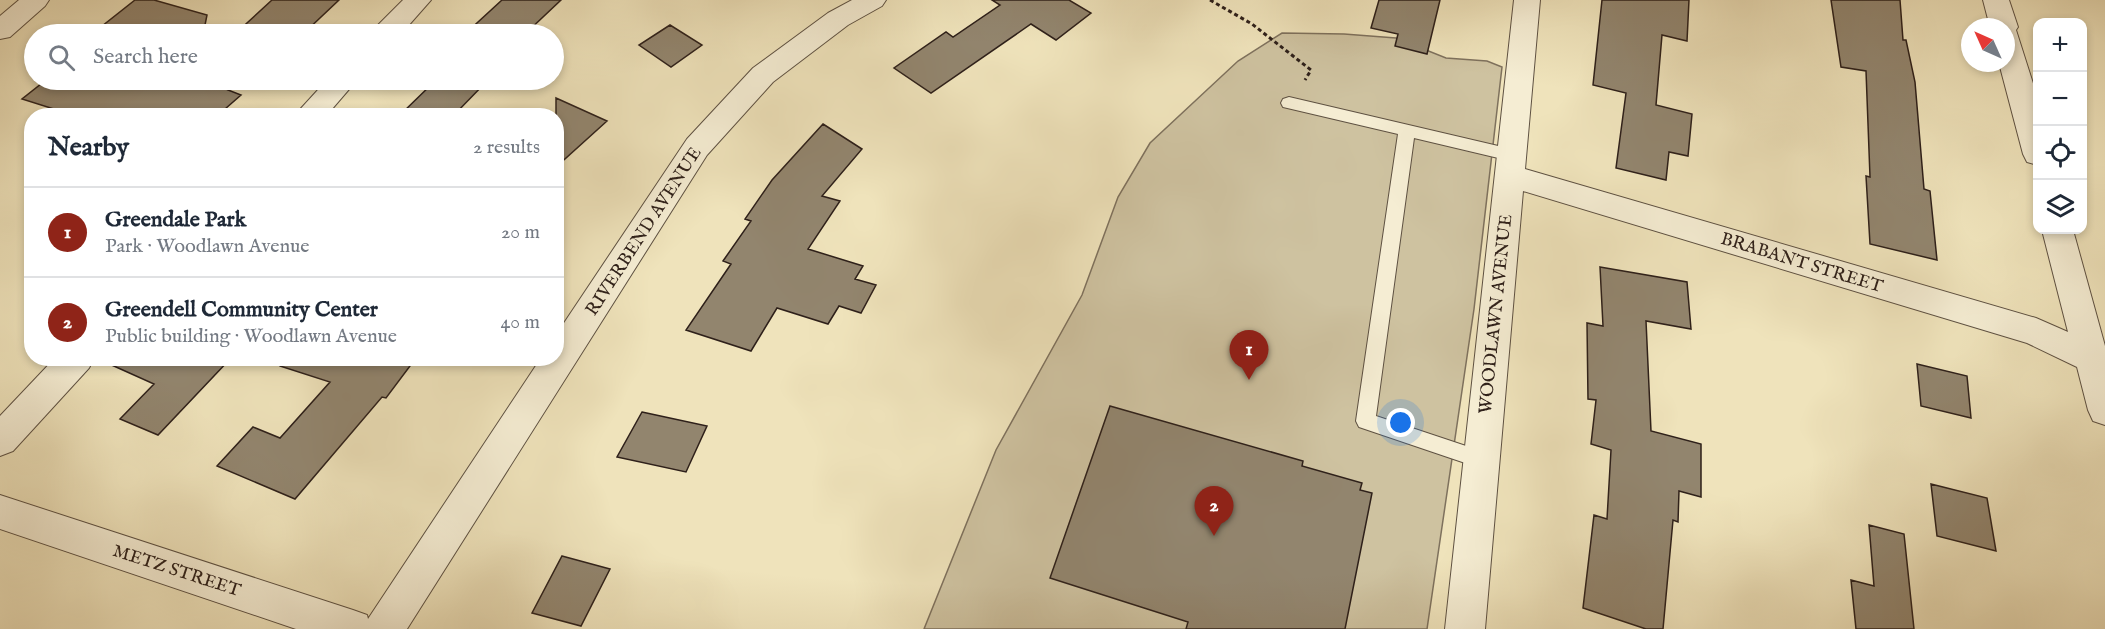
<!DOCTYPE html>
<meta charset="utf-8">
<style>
body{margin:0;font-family:"IM FELL English",serif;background:#f6f6f7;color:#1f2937}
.controls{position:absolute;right:18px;top:18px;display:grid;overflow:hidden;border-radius:12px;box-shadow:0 3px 9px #0003}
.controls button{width:54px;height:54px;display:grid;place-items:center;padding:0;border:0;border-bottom:2px solid #e0e1e3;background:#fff;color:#1f2937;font:30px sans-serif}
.compass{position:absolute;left:1961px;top:18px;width:54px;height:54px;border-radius:50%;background:#fff;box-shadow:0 3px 9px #0003;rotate:315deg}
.you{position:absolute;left:1401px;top:423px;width:21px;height:21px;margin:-15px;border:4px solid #fff;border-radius:50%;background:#1a73e8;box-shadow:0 0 0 9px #1a73e833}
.badge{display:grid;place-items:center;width:39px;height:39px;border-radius:50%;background:#8f2418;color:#fff;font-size:20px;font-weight:700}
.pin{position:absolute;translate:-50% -50px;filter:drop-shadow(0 2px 3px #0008)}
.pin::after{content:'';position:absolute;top:32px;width:21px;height:18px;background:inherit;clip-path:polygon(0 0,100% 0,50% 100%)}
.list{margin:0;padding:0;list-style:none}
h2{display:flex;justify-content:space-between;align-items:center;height:78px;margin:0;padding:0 24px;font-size:26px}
h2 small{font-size:20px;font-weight:400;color:#747a83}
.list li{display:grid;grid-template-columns:39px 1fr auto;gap:18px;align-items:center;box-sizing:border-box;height:90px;padding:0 24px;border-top:2px solid #e0e1e3}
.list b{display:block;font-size:22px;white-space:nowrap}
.list p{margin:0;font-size:20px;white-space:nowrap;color:#747a83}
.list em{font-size:20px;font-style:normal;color:#747a83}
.icon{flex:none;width:33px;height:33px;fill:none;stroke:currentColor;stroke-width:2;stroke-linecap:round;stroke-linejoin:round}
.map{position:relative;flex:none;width:2105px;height:629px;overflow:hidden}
.search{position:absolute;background:#fff;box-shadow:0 3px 9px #0003;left:24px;top:24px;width:540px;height:66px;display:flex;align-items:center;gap:15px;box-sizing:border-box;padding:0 21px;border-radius:33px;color:#747a83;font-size:22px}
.panel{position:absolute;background:#fff;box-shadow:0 3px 9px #0003;left:24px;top:108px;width:540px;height:258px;border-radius:24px}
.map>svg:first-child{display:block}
.green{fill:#cec2a0;stroke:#7e715d;stroke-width:1.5}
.building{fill:#92856e;stroke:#2e201a;stroke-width:1.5}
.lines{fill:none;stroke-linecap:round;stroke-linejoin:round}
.lane-casing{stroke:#5e5142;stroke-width:2}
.street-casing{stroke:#5e5142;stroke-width:2}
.path{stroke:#2e201a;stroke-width:3;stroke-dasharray:4 3;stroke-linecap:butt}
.lane{fill:#f5edd3;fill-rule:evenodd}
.street{fill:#f5edd3;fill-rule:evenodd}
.labels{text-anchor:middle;stroke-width:4.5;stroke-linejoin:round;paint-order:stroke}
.street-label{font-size:18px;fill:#2e201a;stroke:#f5edd3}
</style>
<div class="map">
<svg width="2105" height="629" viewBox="0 0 2105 629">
<rect width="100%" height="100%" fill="#efe3bb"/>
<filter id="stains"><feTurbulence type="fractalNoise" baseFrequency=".00333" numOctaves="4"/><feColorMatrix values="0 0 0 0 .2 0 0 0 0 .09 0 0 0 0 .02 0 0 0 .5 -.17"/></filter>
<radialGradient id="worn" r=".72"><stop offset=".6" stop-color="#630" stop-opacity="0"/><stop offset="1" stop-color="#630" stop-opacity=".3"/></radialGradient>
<path class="green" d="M1282 33 1344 34 1396 38 1446 58 1487 61 1502 67 1474 309 1427 629H924L996 450 1082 295 1118 197 1150 143 1238 61Z"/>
<path class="building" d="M135 0H154L207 15 204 30 217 34H92Z
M272 0H339L303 34H235Z
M502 0H561L525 34H465Z
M992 0H1069L1091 13 1056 40 1031 24 931 93 894 68 946 32 953 37 1000 5Z
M1379 0H1440L1427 54 1395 46 1398 34 1371 28Z
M1602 0H1689L1687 41 1662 35 1656 105 1692 114 1688 156 1669 152 1666 180 1616 168 1626 93 1593 85Z
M1831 0H1900L1903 40H1906L1915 82 1924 189 1930 191 1937 260 1870 244 1866 176 1870 177 1866 71 1841 67Z
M670 25 702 45 671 67 639 45Z
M46 80H240L228 90 241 95 217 116H76L22 99Z
M436 80H488L453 116H399Z
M556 98 607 121 556 167Z
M823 124 862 149 822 196 840 201 808 249 863 266 855 279 876 285 861 313 839 306 828 324 777 308 751 351 686 330 731 264 723 261 751 221 745 219 772 180Z
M1600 267 1687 282 1691 329 1646 321 1651 431 1701 444V497L1679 491 1678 522 1673 520 1663 629H1646L1583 608 1594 515 1607 519 1611 450 1591 444 1596 400 1588 399 1587 323 1603 326Z
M96 358H231L158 435 120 419 154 384Z
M281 358H416L386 398 382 397 295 499 217 466 253 427 280 438 330 382 280 366Z
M1917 364 1967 376 1971 418 1921 406Z
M1110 406 1303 461 1302 466 1362 483 1360 490 1372 493 1345 629H1186L1188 622 1050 578Z
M642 412 707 426 686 472 617 457Z
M1931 484 1987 498 1996 551 1937 536Z
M1869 525 1904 534 1914 629H1856L1851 580 1874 586Z
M562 556 610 569 581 626 532 613Z"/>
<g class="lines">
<g class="lane-casing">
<path id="lane" d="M1289 97 1511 149 1517 151 1519 155 1517 159 1511 161 1414 138 1376 416 1487 453 1490 459 1487 465 1480 468 1359 427 1356 421 1398 134 1283 107 1281 103 1283 99Z"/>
</g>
<g class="street-casing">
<path id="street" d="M19 0H49L45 6 10 37 0 39V16Z
M403 0H431L401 34H373L376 27Z
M852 0H886L882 6 848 25 773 82 707 155 407 629H296L0 529V495L353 610 367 615 368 619 541 358H556V335L687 139 753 68 828 13Z
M1514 0H1540L1525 169 2036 318 2068 332 2042 230H2073L2105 346V425L2093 421 2088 410 2077 367 2027 343 1523 191 1485 629H1445Z
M1983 0H2009L2018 27 2016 30 2038 99V165L2027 162 2023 154 1999 63H2006V27H1990Z
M327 80H357L326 116H294Z
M55 358H94L89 368 13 451 0 456V416Z"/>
</g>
<path class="path" d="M1210 0 1252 24 1311 70 1305 80"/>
<use href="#lane" class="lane"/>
<use href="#street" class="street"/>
</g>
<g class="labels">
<g class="street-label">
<text transform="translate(643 231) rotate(-57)" y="6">RIVERBEND AVENUE</text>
<text transform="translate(1802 262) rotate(17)" y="6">BRABANT STREET</text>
<text transform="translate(1495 314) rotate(-84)" y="6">WOODLAWN AVENUE</text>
<text transform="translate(177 570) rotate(18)" y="6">METZ STREET</text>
</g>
</g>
<rect width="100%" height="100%" filter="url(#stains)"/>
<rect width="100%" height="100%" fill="url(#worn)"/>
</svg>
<div class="controls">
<button>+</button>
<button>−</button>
<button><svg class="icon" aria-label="locate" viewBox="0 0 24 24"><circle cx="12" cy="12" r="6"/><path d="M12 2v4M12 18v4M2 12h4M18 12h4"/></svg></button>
<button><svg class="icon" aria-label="layers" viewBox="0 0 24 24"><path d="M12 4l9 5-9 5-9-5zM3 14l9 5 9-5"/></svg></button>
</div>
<svg class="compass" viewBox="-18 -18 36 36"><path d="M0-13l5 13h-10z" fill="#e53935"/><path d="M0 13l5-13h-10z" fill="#747a83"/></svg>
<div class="you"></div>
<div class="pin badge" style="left:1249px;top:380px">1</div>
<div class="pin badge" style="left:1214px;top:536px">2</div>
<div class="search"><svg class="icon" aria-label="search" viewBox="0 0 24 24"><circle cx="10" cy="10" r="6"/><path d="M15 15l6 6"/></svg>Search here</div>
<section class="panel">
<h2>Nearby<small>2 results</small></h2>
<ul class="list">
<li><span class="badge">1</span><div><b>Greendale Park</b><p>Park · Woodlawn Avenue</p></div><em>20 m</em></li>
<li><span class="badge">2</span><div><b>Greendell Community Center</b><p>Public building · Woodlawn Avenue</p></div><em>40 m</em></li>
</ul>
</section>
</div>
